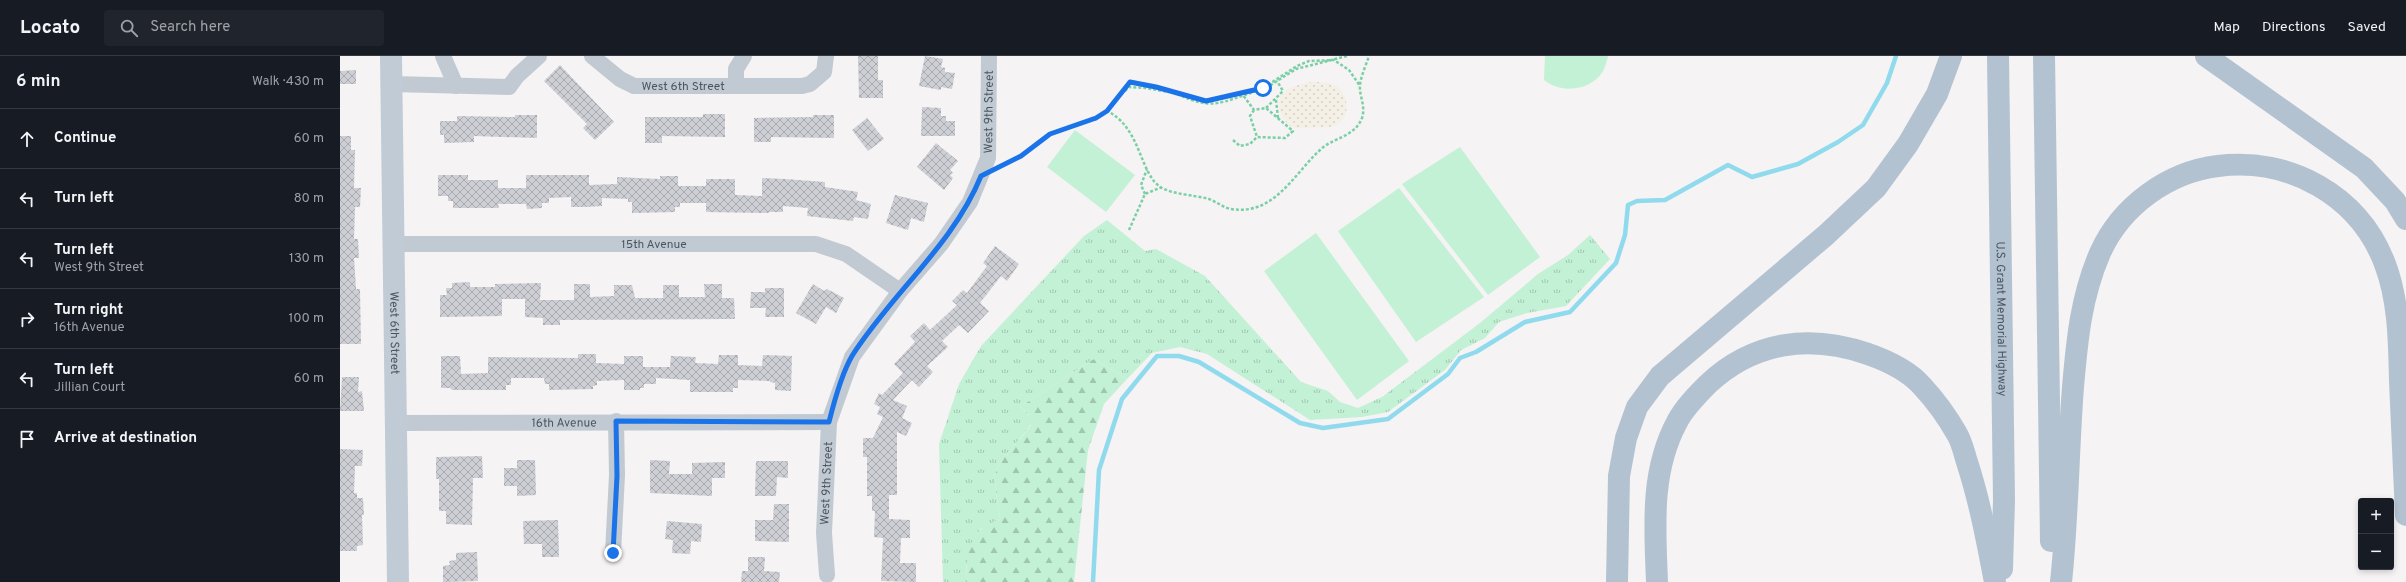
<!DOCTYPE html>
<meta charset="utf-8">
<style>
body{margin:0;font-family:Overpass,sans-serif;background:#20242c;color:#f1f3f6}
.controls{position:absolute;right:12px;bottom:12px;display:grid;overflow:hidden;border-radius:4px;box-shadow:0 2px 6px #0003}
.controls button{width:36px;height:36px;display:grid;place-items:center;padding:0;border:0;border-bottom:1px solid #363941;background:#171b24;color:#f1f3f6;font:20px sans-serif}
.stop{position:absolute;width:12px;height:12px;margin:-9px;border:3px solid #1a73e8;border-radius:50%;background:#fff}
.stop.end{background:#1a73e8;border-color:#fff;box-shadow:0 1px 4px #0008}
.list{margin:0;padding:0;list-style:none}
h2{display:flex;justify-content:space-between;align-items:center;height:52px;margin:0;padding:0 16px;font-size:17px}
h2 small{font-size:13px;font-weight:400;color:#9ea1a6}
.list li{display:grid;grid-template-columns:26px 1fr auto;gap:12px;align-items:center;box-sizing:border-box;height:60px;padding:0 16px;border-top:1px solid #363941}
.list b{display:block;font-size:15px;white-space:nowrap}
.list p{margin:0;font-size:13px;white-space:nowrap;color:#9ea1a6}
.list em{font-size:13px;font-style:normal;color:#9ea1a6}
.icon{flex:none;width:22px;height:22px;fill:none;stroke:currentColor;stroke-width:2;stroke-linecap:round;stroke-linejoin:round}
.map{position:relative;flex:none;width:2066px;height:526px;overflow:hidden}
header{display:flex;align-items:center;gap:24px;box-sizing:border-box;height:56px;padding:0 20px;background:#171b24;border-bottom:1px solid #363941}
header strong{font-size:19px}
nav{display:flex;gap:22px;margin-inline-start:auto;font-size:14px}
.search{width:280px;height:36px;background:#20242c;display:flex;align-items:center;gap:10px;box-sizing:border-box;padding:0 14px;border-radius:4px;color:#9ea1a6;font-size:15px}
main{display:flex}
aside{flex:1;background:#171b24}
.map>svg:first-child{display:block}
.grass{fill:url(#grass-tufts)}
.forest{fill:url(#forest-firs)}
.sand{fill:url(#sand-dots)}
.garden{fill:#c3f1d5}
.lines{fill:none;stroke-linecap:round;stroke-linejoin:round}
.stream{stroke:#90daee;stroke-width:4.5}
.building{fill:url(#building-cross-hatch)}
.path{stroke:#7ad0a6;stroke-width:2.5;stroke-dasharray:3 2;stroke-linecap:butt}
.street{stroke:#c1cad2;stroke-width:16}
.secondary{stroke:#c1cbd6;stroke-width:22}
.primary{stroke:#b3c2d1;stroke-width:22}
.route{stroke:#1a73e8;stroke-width:5}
.labels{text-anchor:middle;stroke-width:3;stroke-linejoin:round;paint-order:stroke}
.street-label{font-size:12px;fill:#4a5661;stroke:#fff}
</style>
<header>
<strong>Locato</strong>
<div class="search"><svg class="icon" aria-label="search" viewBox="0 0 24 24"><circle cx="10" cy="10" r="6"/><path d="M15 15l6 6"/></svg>Search here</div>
<nav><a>Map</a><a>Directions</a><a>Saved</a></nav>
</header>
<main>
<aside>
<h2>6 min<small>Walk · 430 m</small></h2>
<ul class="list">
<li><svg class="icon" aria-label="ahead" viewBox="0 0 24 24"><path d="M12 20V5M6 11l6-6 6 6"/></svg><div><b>Continue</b></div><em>60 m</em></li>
<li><svg class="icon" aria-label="left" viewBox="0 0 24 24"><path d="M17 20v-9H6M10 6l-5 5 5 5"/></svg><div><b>Turn left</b></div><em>80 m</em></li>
<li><svg class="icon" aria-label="left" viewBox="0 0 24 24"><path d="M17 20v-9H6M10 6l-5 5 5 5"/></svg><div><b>Turn left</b><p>West 9th Street</p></div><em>130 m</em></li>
<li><svg class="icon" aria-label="right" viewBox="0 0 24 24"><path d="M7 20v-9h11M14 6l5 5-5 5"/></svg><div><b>Turn right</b><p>16th Avenue</p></div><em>100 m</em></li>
<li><svg class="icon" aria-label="left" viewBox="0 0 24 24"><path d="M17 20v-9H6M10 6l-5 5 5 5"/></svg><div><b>Turn left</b><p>Jillian Court</p></div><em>60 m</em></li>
<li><svg class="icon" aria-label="arrive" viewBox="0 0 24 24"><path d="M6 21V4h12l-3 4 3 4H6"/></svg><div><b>Arrive at destination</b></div></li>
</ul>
</aside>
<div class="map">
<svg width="2066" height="526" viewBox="0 0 2066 526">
<defs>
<pattern id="grass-tufts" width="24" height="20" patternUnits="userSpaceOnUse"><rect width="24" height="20" fill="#c3f1d5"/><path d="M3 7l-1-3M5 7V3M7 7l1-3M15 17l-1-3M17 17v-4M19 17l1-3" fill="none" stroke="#a0c6b0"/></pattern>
<pattern id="forest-firs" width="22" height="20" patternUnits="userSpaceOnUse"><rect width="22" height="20" fill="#c3f1d5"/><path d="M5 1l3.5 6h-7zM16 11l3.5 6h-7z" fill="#a0c6b0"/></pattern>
<pattern id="sand-dots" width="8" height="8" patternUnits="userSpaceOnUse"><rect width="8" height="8" fill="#f5f0e5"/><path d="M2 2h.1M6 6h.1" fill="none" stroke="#d4d0c7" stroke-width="1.8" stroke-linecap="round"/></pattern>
<pattern id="building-cross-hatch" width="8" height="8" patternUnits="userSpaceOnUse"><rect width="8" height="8" fill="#cdcfd5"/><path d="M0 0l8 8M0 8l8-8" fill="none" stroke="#a8abb0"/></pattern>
</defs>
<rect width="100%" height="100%" fill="#f5f3f3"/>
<path class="grass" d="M767 164 805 195 816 193 865 220 961 326 988 335 1000 346 1018 352 1042 341 1140 267 1198 218 1228 199 1250 179 1270 203 1226 250 1187 257 1159 266 1145 282 1121 294 1105 314 1048 356 1022 361 970 364 867 298 840 291 812 297 787 323 754 303 680 351 688 357 691 368C680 386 660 399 655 419 654 426 659 454 660 463L640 473 626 511 627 526H603L599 388 619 328 641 290 744 180Z"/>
<path class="forest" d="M754 303 787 323 764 348 748 394 734 526H627C625 510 627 485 641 473 646 469 654 466 660 463 659 454 654 425 655 419 660 399 680 386 691 369L688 357 680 351Z"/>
<path class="sand" d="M972 26C980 26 989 26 996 30 1010 39 1011 64 994 70 989 72 981 71 976 71 969 71 961 73 955 72 943 68 934 49 942 39 948 30 962 28 972 26Z"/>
<path class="garden" d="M1205 0H1268C1267 5 1265 11 1263 15 1251 35 1221 38 1204 24Z
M735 74 795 119 766 156 707 111Z
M1120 91 1200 201 1148 239 1062 128Z
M1059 132 1144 241 1076 286 998 175Z
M976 177 1069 305 1017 344 924 215Z"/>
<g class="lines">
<path class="stream" d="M753 526 759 414 782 343 817 300H839L859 306 960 367 983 372 1048 363 1108 318 1120 302 1136 296 1185 266 1230 256 1276 207 1285 179 1288 149 1297 145 1325 144 1388 109 1412 121 1458 108 1498 86 1523 69 1547 27 1556 0"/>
</g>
<path class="building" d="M518 0H538V24H543V42H519Z
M585 0 603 3 601 11 605 12V16L615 17 612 33 601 31V34L579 30Z
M220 9 274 66 255 84 243 72 247 68 204 25Z
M16 14V28H0V15Z
M582 51 601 52V60H606V65H615V80H581Z
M363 58H385V81L322 80V87H305V61H363Z
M175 59H197V82L134 80V86L104 87V79H100V65H117V60L175 61Z
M473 59H494V82L431 81V86H414V62L473 61Z
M527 62 544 83 528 95 512 74Z
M0 80H11V94H15L14 132H21L20 151H15L14 183H18L19 202H14L16 233H20L21 288H0Z
M596 87 618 105 610 114 613 117 610 119 613 122 604 134 577 111Z
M98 119H128V124H158V132H186V119H249V129L277 128V121L320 123V120H338V130H366V123H395V139L422 140V122L445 123 485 126V131L518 136 516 144 531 148 528 163 514 161 513 165 467 160 468 152 443 150V156H429L428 157 366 156V147H340V151H335V156L292 157V146H288V143L262 142V150L246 151H231V141L209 142V147H202V152L187 153 186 148H158L159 152H113V145H108V140H98Z
M555 139 588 147 584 166 571 162 568 174 546 167Z
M655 190 679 208 667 225 661 220 640 247 649 255 628 277 619 269 602 285 608 291 587 310 593 316 579 331 572 324 553 344 567 350 562 362 572 367 566 380 557 376V439H549V463L570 464V482H561L560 507H576V526L541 525 543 482 534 481 535 455H532V440H527V401H523V382H533L543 361 537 358 540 351 534 348 539 337 542 339 563 317 554 308 575 286 570 280 584 267 590 274 617 249 612 245 623 234 627 237 647 210 643 207Z
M130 226V231H155V228L201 227 200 244H234V228H250V241L274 240V229H292L295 242H323V229H339V241H365L364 228H382V242H394L395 263 220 264V269H203V262L185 261V243H162V260L100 261V239H107L106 232H112V227Z
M473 228 484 235 487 233 504 242 496 257 486 251 476 268 456 257Z
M425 232H444V261H425L426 252H410L411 236H425Z
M238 298H256V307L284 308V300H303V311H330L331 300 356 301 355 307 378 308 379 299H398V309L422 310 423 299 452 300 451 335 435 334V327L430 326V325L398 324V332H393V336H350V324L316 322V328H304V332H300V334H284V324L257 325V329L253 330V333L209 334V328H205L204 322H171V329H166V334H112L110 332H101V300H120L121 318 148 317V301L238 302Z
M2 321H19L18 336 22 335 24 355H0Z
M0 393 23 394 22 410H15L14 437H17V442H23L24 459H22L23 489 17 490V495H0Z
M142 400 143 422H133L132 469 106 468V455H99V423H96V401Z
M177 404H195L196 439 177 440V430H164V412H177Z
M310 404 330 405 329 418H352V407L385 406V422H372V440L310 437Z
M416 405H448V422L437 421 436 440H415Z
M434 448H449V486L415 485V464H433Z
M218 464 219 501H202V488H184L183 465Z
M327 465 362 468 361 486 351 485 350 498 332 497 333 484 325 483Z
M137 496 138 525 103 526V510L110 509 109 505 116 504V497Z
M408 501H425L424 515 440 516 439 526H401L402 515H408Z"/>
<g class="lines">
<path class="path" d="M926 32 956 13 1007 0
M785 35 789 31 806 32 828 36
M837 38C874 55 881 46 917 35
M936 44 938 62
M926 52 943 35 937 25
M914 54 910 60 917 81
M767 55 790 26 816 31 866 45 923 32 957 10 969 5 994 4 1009 14 1020 30
M893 84 900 90 910 88 917 81 945 82 953 75 926 52 914 54 903 39
M661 110 681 100 710 78 756 63 767 55C802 72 799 119 822 132 836 139 855 139 869 143 877 146 884 152 891 153 934 160 953 119 980 94 993 81 1014 82 1022 62 1026 50 1019 40 1020 29 1021 20 1026 9 1029 0
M805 138 801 129 807 113
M789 174 805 138 822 131"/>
<g class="street">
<path d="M103 0 116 30"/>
<path id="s1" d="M252 0 280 23 294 30H462L470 28 484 16 486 0"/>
<path d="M52 28 169 31 177 20 199 0"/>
<path d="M396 30V13L404 0"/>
<path id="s2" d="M55 188H476L506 198 560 235"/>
<path id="s3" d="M55 367 489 366"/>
<path d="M273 497 277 419 276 365"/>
<path id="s4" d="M487 519 484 477 489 366 512 301 560 235 601 188 630 146 648 102 649 0"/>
</g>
<path class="secondary" id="s5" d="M51 0 58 526"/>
<g class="primary">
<path id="s6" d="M1658 0 1664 444 1662 513"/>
<path d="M1704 0 1711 485"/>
<path d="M1866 0 2024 112 2055 145 2066 163"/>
<path d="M1277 526 1279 420 1286 382 1297 351 1320 320 1486 179 1536 132 1568 88 1597 38 1611 0"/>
<path d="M1317 526C1315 472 1310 416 1337 366 1344 352 1357 339 1368 328 1414 285 1470 278 1528 298 1548 305 1568 314 1582 330 1595 344 1608 362 1617 378 1622 386 1624 397 1627 406 1640 446 1647 485 1655 526"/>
<path d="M1721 526C1728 461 1728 396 1733 331 1737 284 1741 241 1760 197 1781 150 1828 116 1878 110 1949 101 2019 139 2045 208 2059 245 2059 286 2060 325 2062 370 2064 414 2066 459"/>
</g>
</g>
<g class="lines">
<path class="route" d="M273 497 277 420 276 365 489 366C494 346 502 317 512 300 552 237 613 189 641 120L681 100 710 78 756 62 767 55 790 26 816 31 866 45 923 32"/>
</g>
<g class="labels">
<g class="street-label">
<text dy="4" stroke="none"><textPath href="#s1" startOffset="101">West 6th Street</textPath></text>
<text dy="4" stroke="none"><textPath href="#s4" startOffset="511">West 9th Street</textPath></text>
<text dy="4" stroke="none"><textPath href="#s2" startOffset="259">15th Avenue</textPath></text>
<text dy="4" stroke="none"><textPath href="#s6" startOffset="263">U.S. Grant Memorial Highway</textPath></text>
<text dy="4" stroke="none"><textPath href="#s5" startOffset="277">West 6th Street</textPath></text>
<text dy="4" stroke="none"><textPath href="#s3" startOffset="169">16th Avenue</textPath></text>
<text dy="4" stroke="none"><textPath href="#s4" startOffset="92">West 9th Street</textPath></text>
</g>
</g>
</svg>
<div class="controls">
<button>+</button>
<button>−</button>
</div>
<div class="stop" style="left:923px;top:32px"></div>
<div class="stop end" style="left:273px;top:497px"></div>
</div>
</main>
